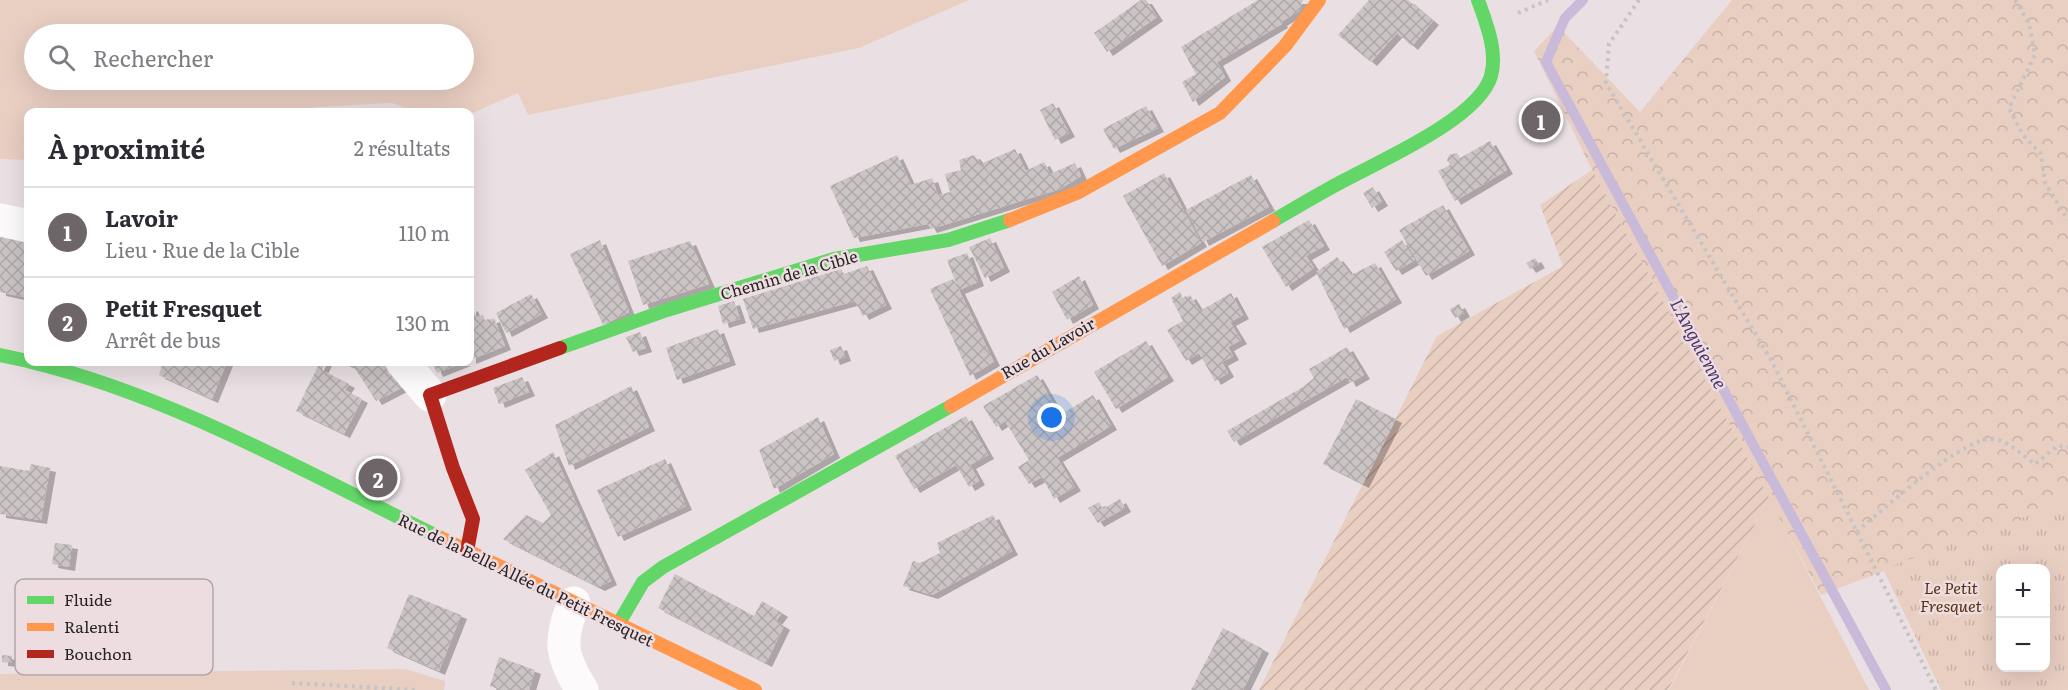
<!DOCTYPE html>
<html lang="fr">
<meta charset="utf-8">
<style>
body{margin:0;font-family:Literata,serif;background:#f7f7f7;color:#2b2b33}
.controls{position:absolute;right:18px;bottom:18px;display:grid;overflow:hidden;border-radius:12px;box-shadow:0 6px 24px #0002}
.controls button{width:54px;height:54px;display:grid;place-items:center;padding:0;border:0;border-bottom:2px solid #e1e1e2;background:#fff;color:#2b2b33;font:30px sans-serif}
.you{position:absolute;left:1052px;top:418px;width:21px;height:21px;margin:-15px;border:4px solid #fff;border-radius:50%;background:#1a73e8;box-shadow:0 0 0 9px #1a73e833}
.badge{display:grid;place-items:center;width:39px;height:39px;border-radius:50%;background:#6d6568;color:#fff;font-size:20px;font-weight:700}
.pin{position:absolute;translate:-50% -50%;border:3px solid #fff;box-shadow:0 2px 6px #0006}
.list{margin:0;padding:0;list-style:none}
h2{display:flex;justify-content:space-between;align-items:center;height:78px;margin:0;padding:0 24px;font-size:26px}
h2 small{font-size:20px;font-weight:400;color:#7c7c81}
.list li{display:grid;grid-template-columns:39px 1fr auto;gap:18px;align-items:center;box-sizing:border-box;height:90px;padding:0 24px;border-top:2px solid #e1e1e2}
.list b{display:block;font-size:22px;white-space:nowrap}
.list p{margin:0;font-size:20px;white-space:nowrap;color:#7c7c81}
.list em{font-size:20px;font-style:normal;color:#7c7c81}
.icon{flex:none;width:33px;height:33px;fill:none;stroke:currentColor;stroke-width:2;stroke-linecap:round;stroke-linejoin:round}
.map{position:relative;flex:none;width:2068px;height:690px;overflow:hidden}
.search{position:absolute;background:#fff;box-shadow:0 6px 24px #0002;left:24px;top:24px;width:450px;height:66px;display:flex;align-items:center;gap:15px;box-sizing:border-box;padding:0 21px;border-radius:33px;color:#7c7c81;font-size:22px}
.panel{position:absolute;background:#fff;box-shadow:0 6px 24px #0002;left:24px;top:108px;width:450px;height:258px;border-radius:12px}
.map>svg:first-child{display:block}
.grass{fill:#e9cec2;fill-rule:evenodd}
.forest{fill:url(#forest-crowns)}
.park{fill:url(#park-tufts);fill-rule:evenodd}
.garden{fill:url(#garden-furrows)}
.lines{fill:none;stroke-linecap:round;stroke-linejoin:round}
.stream{stroke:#cabada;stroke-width:10}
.building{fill:url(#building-cross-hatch);filter:url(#shadow)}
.path{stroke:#c6c3c4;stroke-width:4;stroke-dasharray:3 4.5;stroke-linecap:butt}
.street{stroke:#fcfafb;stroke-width:33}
.fast{stroke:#63d668;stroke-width:14}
.slow{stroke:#ff974d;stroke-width:14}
.jam{stroke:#b3261e;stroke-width:14}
.labels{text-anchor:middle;stroke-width:5;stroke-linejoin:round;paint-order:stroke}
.street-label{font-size:16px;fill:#292325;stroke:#eddde1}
.park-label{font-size:16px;font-style:italic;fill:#592f0e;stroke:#eddde1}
.water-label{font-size:18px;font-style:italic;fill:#4e346b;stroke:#eddde1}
.key{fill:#eddde1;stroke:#b2a5a9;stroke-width:1.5}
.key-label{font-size:16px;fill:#292325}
</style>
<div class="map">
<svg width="2068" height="690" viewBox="0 0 2068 690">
<defs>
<pattern id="forest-crowns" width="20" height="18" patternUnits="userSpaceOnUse" patternTransform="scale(1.5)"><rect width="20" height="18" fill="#e9cec2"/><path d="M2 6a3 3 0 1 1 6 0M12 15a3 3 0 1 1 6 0" fill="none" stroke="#c8b1a7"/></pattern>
<pattern id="park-tufts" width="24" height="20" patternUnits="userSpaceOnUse" patternTransform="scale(1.5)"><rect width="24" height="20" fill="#e9cec2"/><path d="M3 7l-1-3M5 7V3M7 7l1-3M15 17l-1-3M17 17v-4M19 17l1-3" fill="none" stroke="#c8b1a7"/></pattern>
<pattern id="garden-furrows" width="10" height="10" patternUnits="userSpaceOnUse" patternTransform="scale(1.5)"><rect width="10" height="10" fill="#e9cec2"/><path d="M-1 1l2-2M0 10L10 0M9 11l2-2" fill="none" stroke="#c8b1a7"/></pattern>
<pattern id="building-cross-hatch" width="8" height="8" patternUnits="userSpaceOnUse" patternTransform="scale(1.5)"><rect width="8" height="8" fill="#cbc4c5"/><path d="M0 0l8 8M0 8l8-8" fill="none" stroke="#aea8a9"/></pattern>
<filter id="shadow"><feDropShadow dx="6" dy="4" stdDeviation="0" flood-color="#0004"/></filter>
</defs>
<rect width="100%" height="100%" fill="#eae0e3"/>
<path class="grass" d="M0 0H969L859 48 528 115 518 93 470 114 415 112 392 103 318 107 287 112H28V160L0 159ZM34 34H464V80H34Z
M1769 498 1869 690H1669Z
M405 669 445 681 444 690H0V674Z"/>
<path class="forest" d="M1732 0H2068V501L1821 595 1592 170 1534 51 1558 26 1640 112Z"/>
<path class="park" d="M2068 501V690H1941L1883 569ZM2000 568H2046V668H2000Z"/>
<path class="garden" d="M1592 170 1769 498 1668 690H1259L1437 336 1563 266 1540 205Z"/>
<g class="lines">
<path class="stream" d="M1583 0 1565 18 1546 62 1886 690"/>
</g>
<path class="building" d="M1141 0H1146L1157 17 1107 52 1094 33Z
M1258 0H1303L1299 11 1281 22 1282 24 1217 62 1225 77 1193 102 1182 82 1196 74 1181 47Z
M1369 0H1408L1433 21 1412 46 1397 33 1371 62 1338 35Z
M1053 103 1069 133 1055 140 1040 110Z
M1146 106 1158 128 1114 149 1103 129Z
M1542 106 1555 123 1540 133 1527 117Z
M1490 141 1507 170 1455 201 1438 171 1450 165 1447 160 1449 155 1457 153 1460 158Z
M1015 149 1026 171 1044 162 1050 174 1075 163 1081 176 1060 189 931 229 928 224 854 238 830 186 897 155 911 185 932 178 938 195 950 192 945 174 961 170 959 160 974 155 993 180 983 163Z
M1164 173 1201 243 1162 266 1123 196Z
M1251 175 1269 207 1203 242 1186 210Z
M1373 187 1382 202 1372 208 1363 193Z
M1443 205 1469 251 1426 276 1399 230Z
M1309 220 1324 246 1306 256 1314 268 1286 287 1262 247Z
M0 235 28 241V298L0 292Z
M990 238 1004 268 985 278 969 247Z
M600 240 629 312 603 325 570 254Z
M1402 240 1415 260 1396 271 1384 252Z
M690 241 709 284 643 305 628 261Z
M967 253 978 282 959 290 994 362 970 376 930 289 953 279 957 286 947 260Z
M1337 257 1351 275 1375 263 1396 299 1344 329 1316 272Z
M1535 258 1539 264 1530 269 1526 263Z
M867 266 886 305 863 316 855 301 753 329 743 299 841 269 844 274Z
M1079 276 1093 305 1067 320 1052 292Z
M1180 292 1183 299 1190 295 1200 311 1231 293 1243 315 1230 322 1241 340 1228 347 1233 356 1222 362 1228 373 1215 381 1199 353 1186 361 1167 330 1183 321 1171 298Z
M531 294 542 314 506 333 496 313Z
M734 301 740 319 723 324 718 306Z
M1459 304 1464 313 1455 318 1450 309Z
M472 307 476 317 483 315 485 321 494 318 505 346 470 360V308Z
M718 329 730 361 677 380 666 348Z
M640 332 646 348 633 352 626 337Z
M1146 341 1168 377 1116 409 1094 372Z
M841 346 845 357 834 361 830 350Z
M1347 347 1364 375 1350 383 1347 377 1234 442 1227 431 1303 387 1314 378 1309 369Z
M163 362H227L212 399 159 375Z
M320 362H326L322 370 349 384 345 390 362 399 344 434 296 411Z
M343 362H386L395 369 405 386 376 401 354 367Z
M432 362H465L437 373Z
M1037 375 1060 415 1093 395 1111 426 1057 458 1075 487 1054 499 1042 477 1029 484 1018 467 1029 460 1005 421 996 427 983 406Z
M522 377 529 392 499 404 493 388Z
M631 386 649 427 569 466 555 425Z
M1356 399 1396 419 1363 484 1323 464Z
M966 416 988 455 970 465 979 481 969 487 956 465 914 489 895 456Z
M818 417 834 454 774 489 759 450Z
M553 452 611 581 599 587 503 539 526 515 543 523 551 515 525 470Z
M665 459 686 506 618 537 597 490Z
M31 464 50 468 41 520 0 514V466L29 471Z
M1120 499 1125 508 1098 523 1088 508 1099 502 1103 509Z
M993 515 1012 551 932 595 903 586 913 561 920 563 940 553 937 543Z
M55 543 72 545 69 567 52 564Z
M675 574 754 616 762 601 782 613 776 621 784 626 766 663 658 608Z
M409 594 461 615 439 671 387 648Z
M1223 628 1263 649 1243 690H1191Z
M2 655 12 656V663L2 662Z
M499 657 535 670 529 690H501L490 686Z"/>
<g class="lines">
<path class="path" d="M1639 0 1609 44 1606 83 1771 360 1936 690
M2015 0 2029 23 2035 55 2009 108 2023 135 2041 154 2045 183 2068 220
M1518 13 1548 0
M1857 532C1878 513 1970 431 1996 439 2010 443 2024 456 2035 464L2057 446 2068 447
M292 683 417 690"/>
<path class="street" d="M0 220 28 226
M402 362 430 395
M574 603C558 640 561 657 582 690"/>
<path class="fast" d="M1273 221C1297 207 1320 193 1345 180 1382 160 1479 118 1491 76 1498 51 1486 23 1478 0
M560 348 667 310 834 259 948 240 1010 220
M0 355 28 361
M31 362C173 396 310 475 441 538
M619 623 643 582 663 567 951 406"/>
<path class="slow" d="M1010 220 1079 192 1220 113 1285 46 1319 0
M951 406 1273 221
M441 538 755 690"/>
<path class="jam" d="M467 551 473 519 453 468 430 395 560 348"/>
</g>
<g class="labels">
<g class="street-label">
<text transform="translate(789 275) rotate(-16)" y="6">Chemin de la Cible</text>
<text transform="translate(1048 348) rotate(-30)" y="6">Rue du Lavoir</text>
<text transform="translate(526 580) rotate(26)" y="6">Rue de la Belle Allée du Petit Fresquet</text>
</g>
<g class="park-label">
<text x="1951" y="594">Le Petit<tspan x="1951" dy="18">Fresquet</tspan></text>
</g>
<g class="water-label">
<text transform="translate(1698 344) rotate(62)" y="6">L'Anguienne</text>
</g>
</g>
<rect x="15" y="579" width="198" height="96" rx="9" class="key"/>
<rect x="27" y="596" width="27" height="8" fill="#63d668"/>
<rect x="27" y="623" width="27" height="8" fill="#ff974d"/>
<rect x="27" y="650" width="27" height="8" fill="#b3261e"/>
<g class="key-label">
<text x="64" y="606">Fluide</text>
<text x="64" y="633">Ralenti</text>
<text x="64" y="660">Bouchon</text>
</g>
</svg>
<div class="controls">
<button>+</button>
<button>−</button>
</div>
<div class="you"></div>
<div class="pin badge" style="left:1541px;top:120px">1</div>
<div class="pin badge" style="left:378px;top:478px">2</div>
<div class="search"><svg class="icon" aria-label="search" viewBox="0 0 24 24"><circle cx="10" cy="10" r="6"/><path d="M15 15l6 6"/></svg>Rechercher</div>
<section class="panel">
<h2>À proximité<small>2 résultats</small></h2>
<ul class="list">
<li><span class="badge">1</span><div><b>Lavoir</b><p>Lieu · Rue de la Cible</p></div><em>110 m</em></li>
<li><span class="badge">2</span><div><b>Petit Fresquet</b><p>Arrêt de bus</p></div><em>130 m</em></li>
</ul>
</section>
</div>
